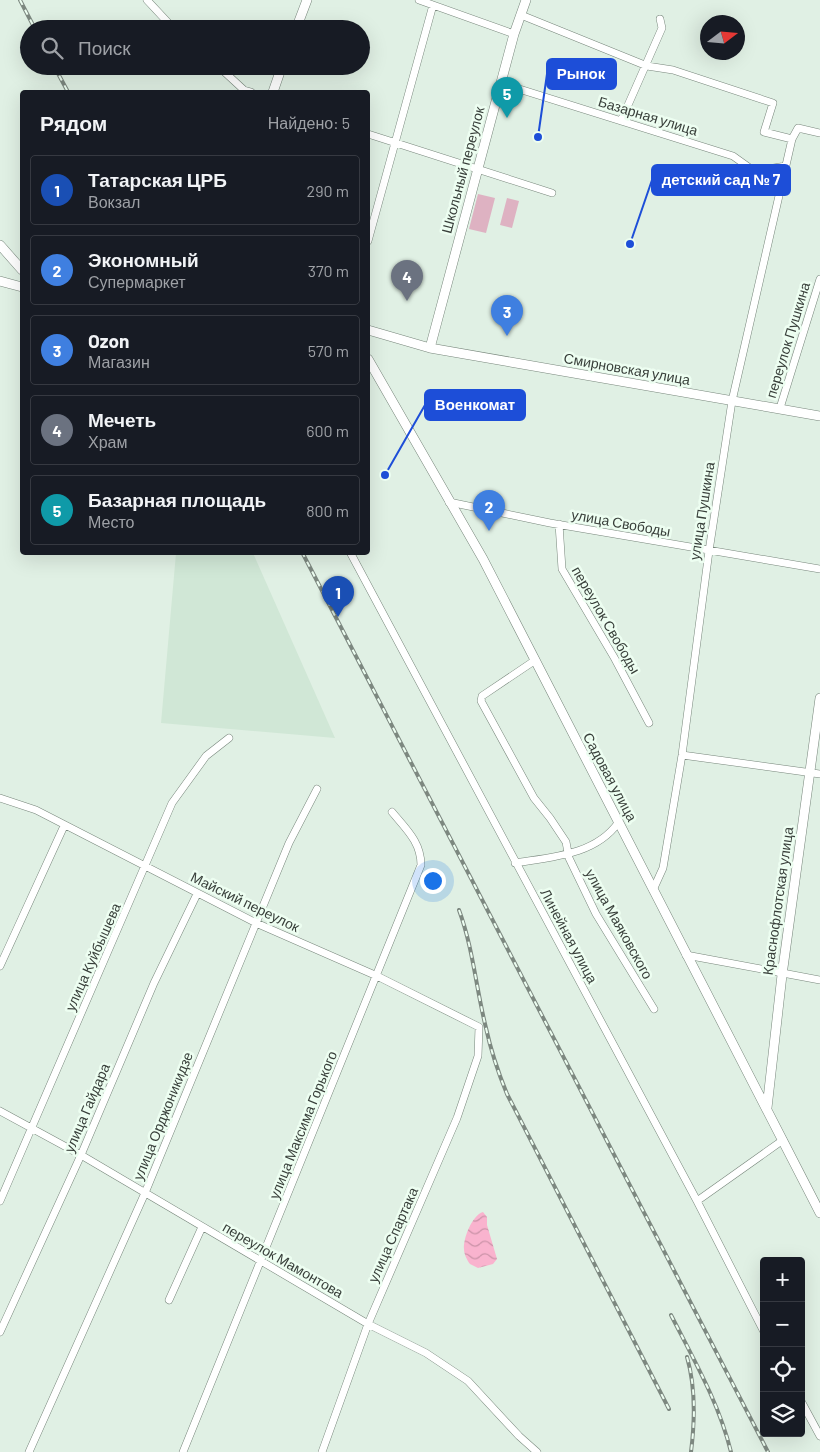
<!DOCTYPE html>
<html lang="ru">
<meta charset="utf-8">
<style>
body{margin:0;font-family:Barlow,sans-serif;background:#242831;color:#f1f3f6}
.controls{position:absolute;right:15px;bottom:15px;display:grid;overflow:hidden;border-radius:5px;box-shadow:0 5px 20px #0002}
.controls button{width:45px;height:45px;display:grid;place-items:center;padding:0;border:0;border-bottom:1px solid #363941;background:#171b24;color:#f1f3f6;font:25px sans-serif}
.compass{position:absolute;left:700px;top:15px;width:45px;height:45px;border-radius:50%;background:#171b24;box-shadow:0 5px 20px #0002;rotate:74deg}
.you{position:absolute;left:432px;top:880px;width:18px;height:18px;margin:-12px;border:4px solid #fff;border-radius:50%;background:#1a73e8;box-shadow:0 0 0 8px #1a73e833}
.badge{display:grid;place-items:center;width:32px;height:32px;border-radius:50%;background:#1a73e8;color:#fff;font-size:16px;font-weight:700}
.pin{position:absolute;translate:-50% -41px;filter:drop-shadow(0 1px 2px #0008)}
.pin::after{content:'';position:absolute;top:26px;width:18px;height:15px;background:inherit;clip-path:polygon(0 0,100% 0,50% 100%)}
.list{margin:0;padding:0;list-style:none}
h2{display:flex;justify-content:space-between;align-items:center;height:65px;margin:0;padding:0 20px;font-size:21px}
h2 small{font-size:16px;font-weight:400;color:#9ea1a6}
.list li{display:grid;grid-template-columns:32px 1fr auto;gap:15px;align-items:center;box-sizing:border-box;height:70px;margin:0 10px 10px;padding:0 10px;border:1px solid #363941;border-radius:5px}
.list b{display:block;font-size:19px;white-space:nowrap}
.list p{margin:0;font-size:16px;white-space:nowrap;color:#9ea1a6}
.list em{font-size:16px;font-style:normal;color:#9ea1a6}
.icon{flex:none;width:28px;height:28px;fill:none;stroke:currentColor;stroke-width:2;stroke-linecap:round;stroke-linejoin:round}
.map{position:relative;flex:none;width:820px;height:1452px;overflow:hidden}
.search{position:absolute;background:#171b24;box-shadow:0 5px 20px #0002;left:20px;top:20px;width:350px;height:55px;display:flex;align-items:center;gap:12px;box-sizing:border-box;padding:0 18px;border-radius:28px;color:#9ea1a6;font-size:19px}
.panel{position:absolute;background:#171b24;box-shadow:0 5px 20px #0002;left:20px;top:90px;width:350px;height:465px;border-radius:5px}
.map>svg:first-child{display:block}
.built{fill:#d0e7d6}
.green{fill:#deb2c2}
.water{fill:url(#water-waves)}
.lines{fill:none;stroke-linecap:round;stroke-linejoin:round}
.minor-casing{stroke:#77867b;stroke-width:8}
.tertiary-casing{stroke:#77867b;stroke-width:10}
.minor{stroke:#fff;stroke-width:7}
.tertiary{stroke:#fff;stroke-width:9}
.rail-casing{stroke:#7d8880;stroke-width:4}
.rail{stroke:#edfef1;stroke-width:2;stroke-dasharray:5.5;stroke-linecap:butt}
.labels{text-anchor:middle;stroke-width:5;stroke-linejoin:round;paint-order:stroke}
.street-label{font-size:14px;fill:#383f3a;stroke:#edfef1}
.leader{fill:none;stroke:#1d4ed8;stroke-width:2}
.callout-dot{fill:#1d4ed8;stroke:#edfef1;stroke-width:2}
.callout{fill:#1d4ed8;stroke:#1d4ed8;stroke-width:2}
.callout-label{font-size:15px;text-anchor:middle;font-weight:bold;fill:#fff}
</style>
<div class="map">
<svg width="820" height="1452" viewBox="0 0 820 1452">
<defs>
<pattern id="water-waves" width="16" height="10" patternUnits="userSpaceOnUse" patternTransform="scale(1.25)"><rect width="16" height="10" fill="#f9b3ce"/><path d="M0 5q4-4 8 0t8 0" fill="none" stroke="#cb93a8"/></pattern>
</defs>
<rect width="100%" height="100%" fill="#e0f0e4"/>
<path class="built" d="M176 553H253L335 738 161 723Z"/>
<path class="green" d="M478 194 495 198 486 233 469 229Z
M507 198 519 201 512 228 500 225Z"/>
<path class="water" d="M483 1212 487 1217V1225L497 1259 493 1264 478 1268 470 1264C467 1260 464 1254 464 1249 463 1239 472 1215 483 1212Z"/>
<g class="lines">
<g class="minor-casing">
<path id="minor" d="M147 0 174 29
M419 0 514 34
M521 15 647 66 673 70 773 103 764 132 792 139 798 128 820 133
M218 66 244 90 251 92
M500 83 733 156 754 171 786 166
M621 121 662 28 660 19
M368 134 552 193
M368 241 433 5
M780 408 820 279
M449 502 550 523 820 569
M559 524 562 569 615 659 649 723
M350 552 697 1201 764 1332
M534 661 482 696 481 701 534 798 550 818 566 842 569 858 596 914 654 1009
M682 755 820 774
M0 798 36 810 256 923 377 976 479 1027 478 1056 457 1118 368 1324 322 1452
M515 863C552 857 595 855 618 823
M653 890 663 868 682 755 709 551 732 401 792 139
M686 955 820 980
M0 966 64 826
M0 1111 81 1155 368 1324 426 1353 468 1381 519 1436 537 1452
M0 1201 172 803 206 756 229 738
M697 1201 783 1140
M169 1300 202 1227
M0 1332 81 1155 154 983 197 894
M801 1401 820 1436
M29 1452 145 1193 289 843 317 789
M183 1452 421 865C421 842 406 829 392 812"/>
</g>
<g class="tertiary-casing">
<path id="tertiary" d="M296 29 307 0
M273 92 282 66
M0 245 22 270
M0 281 22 287
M368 330 430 348 820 416
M430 348 514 34 526 0
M368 359 483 559 820 1213
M767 1108 782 975 820 698"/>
</g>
<use href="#minor" class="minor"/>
<use href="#tertiary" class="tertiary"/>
<g class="rail-casing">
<path id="rail" d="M20 0 35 29
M54 66 68 92
M302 552 768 1452
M459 910C473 948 476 988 486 1028 491 1051 498 1072 507 1094L669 1409
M671 1315C694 1360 719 1403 731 1452
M687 1357C696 1388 695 1420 691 1452"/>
</g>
<use href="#rail" class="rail"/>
</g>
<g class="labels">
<g class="street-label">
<text transform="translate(648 116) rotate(17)" y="5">Базарная улица</text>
<text transform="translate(463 170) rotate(-75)" y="5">Школьный переулок</text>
<text transform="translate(788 340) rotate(-73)" y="5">переулок Пушкина</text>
<text transform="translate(627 369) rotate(10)" y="5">Смирновская улица</text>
<text transform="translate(702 511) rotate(-81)" y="5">улица Пушкина</text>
<text transform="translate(621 523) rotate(10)" y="5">улица Свободы</text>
<text transform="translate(606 620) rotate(60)" y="5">переулок Свободы</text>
<text transform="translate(610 777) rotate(62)" y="5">Садовая улица</text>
<text transform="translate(778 901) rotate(-82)" y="5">Краснофлотская улица</text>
<text transform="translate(245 902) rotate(26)" y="5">Майский переулок</text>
<text transform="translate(619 924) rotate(61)" y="5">улица Маяковского</text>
<text transform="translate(569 936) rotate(62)" y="5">Линейная улица</text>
<text transform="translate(93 957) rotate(-66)" y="5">улица Куйбышева</text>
<text transform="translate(87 1108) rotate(-67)" y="5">улица Гайдара</text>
<text transform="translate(163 1116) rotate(-68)" y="5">улица Орджоникидзе</text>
<text transform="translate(303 1125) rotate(-68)" y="5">улица Максима Горького</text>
<text transform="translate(393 1235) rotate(-66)" y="5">улица Спартака</text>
<text transform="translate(283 1260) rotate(30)" y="5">переулок Мамонтова</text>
</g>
</g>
<path class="leader" d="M538 137L547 74M630 244L652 180M385 475L425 405"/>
<g class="callout-dot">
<circle cx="538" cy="137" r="5"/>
<circle cx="630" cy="244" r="5"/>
<circle cx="385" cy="475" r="5"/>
</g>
<g class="callout">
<rect x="547" y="59" width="69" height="30" rx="5"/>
<rect x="652" y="165" width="138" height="30" rx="5"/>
<rect x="425" y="390" width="100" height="30" rx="5"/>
</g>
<g class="callout-label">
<text x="581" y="79">Рынок</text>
<text x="721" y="185">детский сад № 7</text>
<text x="475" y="410">Военкомат</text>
</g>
</svg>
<div class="controls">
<button>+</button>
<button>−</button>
<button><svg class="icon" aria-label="locate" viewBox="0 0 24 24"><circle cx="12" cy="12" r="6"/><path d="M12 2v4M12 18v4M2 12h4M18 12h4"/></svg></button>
<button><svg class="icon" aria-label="layers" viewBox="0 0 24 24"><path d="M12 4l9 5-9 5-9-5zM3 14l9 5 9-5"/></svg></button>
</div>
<svg class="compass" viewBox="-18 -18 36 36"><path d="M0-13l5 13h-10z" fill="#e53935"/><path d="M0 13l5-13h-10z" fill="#9ea1a6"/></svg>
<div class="you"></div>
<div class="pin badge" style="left:338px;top:617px;background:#1a4fb4">1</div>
<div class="pin badge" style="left:489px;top:531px;background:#3f7fe0">2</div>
<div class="pin badge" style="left:507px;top:336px;background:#3f7fe0">3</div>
<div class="pin badge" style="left:407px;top:301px;background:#6b7280">4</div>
<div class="pin badge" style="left:507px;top:118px;background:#0f9aa8">5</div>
<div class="search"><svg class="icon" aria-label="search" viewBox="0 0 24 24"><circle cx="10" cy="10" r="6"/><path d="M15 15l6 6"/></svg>Поиск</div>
<section class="panel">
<h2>Рядом<small>Найдено: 5</small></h2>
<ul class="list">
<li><span class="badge" style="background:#1a4fb4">1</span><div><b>Татарская ЦРБ</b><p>Вокзал</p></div><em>290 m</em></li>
<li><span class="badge" style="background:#3f7fe0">2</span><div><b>Экономный</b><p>Супермаркет</p></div><em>370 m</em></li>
<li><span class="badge" style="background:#3f7fe0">3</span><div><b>Ozon</b><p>Магазин</p></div><em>570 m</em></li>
<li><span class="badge" style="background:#6b7280">4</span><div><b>Мечеть</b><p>Храм</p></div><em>600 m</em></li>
<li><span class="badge" style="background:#0f9aa8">5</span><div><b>Базарная площадь</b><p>Место</p></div><em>800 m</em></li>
</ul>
</section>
</div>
